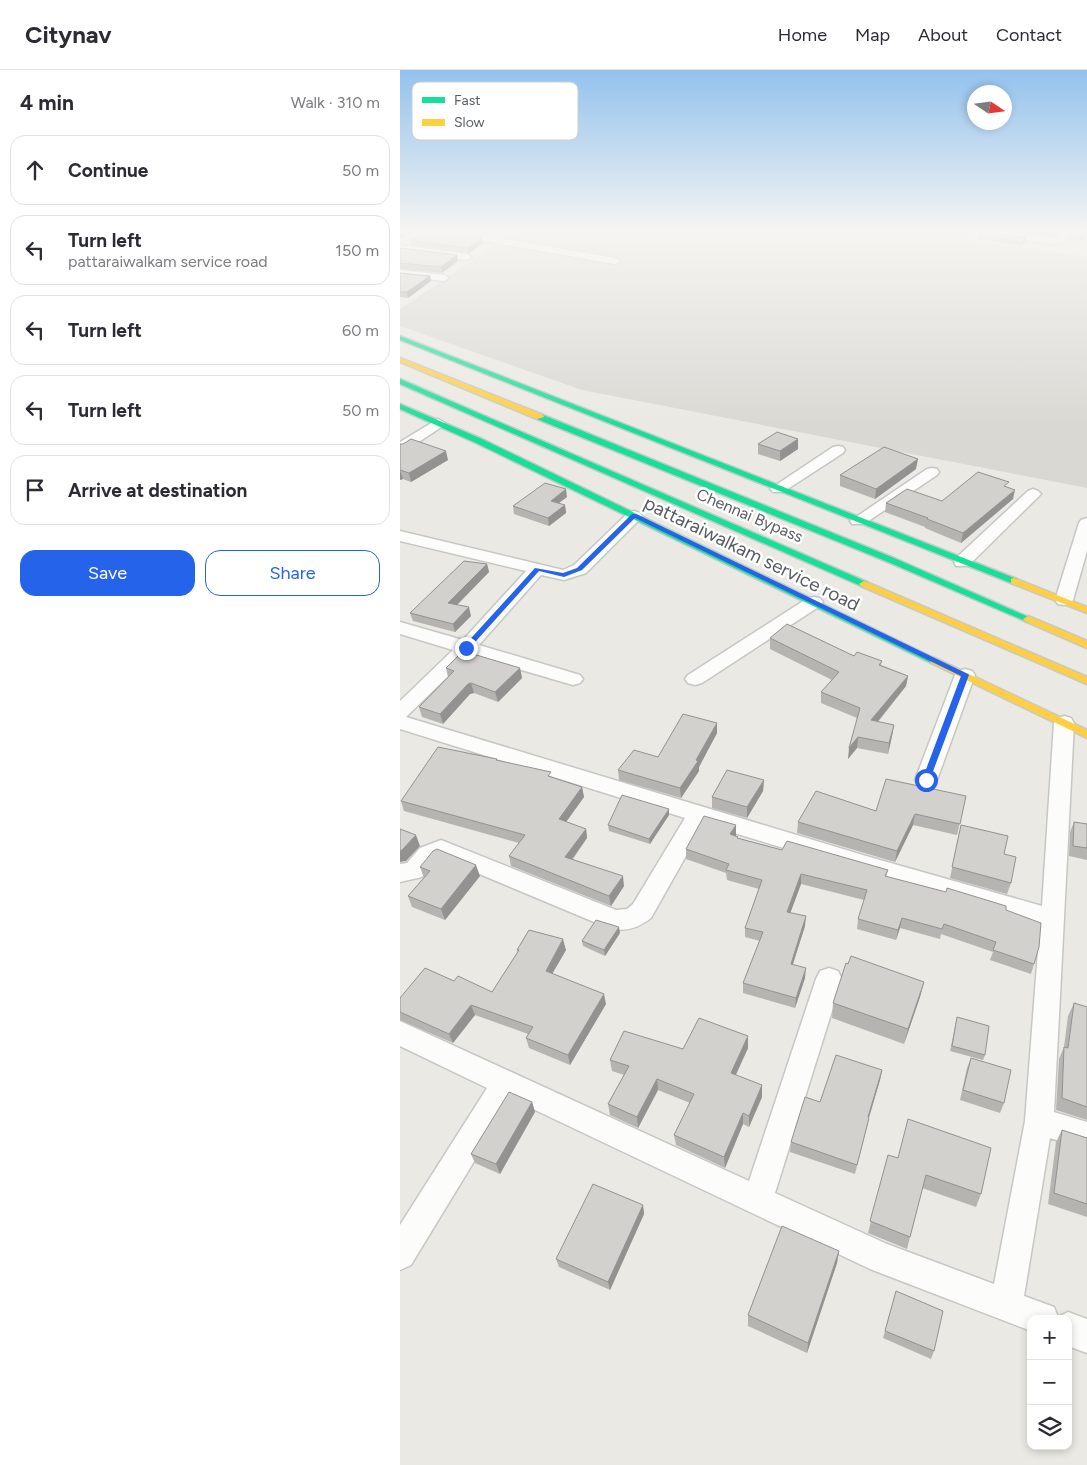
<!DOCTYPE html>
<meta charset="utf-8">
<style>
body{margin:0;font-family:Figtree,sans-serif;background:#f7f7f7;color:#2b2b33}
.controls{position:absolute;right:15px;bottom:15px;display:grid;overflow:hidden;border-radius:10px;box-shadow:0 2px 8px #0003}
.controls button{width:45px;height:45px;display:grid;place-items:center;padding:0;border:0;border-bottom:1px solid #e1e1e2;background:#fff;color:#2b2b33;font:25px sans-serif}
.compass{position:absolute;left:567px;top:15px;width:45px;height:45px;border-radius:50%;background:#fff;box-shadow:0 2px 8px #0003;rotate:103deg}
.stop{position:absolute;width:15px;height:15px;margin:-11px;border:4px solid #2563eb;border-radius:50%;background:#fff}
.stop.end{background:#2563eb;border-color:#fff;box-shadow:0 1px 5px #0008}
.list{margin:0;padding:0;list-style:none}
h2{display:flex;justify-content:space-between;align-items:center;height:65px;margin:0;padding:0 20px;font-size:21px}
h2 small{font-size:16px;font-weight:400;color:#7c7c81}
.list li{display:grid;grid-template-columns:32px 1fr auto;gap:15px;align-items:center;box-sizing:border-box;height:70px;margin:0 10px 10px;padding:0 10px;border:1px solid #e1e1e2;border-radius:15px}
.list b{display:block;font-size:19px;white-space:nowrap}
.list p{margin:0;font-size:16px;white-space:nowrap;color:#7c7c81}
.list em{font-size:16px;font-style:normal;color:#7c7c81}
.actions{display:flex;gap:10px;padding:15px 20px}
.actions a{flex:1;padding:11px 0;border:1px solid #2563eb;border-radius:15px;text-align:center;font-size:18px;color:#2563eb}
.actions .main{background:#2563eb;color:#fff}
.icon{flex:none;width:28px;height:28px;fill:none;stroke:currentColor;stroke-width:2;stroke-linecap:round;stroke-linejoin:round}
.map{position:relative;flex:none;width:687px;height:1395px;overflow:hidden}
header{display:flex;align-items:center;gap:30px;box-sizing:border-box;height:70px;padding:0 25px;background:#fff;border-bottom:1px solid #e1e1e2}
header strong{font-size:24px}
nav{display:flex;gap:28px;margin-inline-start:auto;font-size:18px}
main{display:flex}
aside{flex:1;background:#fff}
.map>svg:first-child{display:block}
.industrial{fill:#d9d8d3}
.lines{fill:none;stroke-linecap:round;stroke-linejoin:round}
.street-casing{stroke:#c6c7c5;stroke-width:3}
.fast-casing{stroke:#c7c8c7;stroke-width:3}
.slow-casing{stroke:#c7c8c7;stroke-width:3}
.street{fill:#fcfcfb;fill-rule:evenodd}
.fast{fill:#16e098;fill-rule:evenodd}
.slow{fill:#ffcf43;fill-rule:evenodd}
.wall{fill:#b5b4b0}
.shaded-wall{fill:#939290}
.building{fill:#d2d1cd;stroke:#939290}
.route{fill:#2563eb}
.labels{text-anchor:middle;stroke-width:5;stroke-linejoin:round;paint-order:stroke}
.far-street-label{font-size:16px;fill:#595d62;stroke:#fff}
.street-label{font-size:19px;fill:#595d62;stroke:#fff}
.key{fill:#fff;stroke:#cdced0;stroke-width:1}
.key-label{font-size:14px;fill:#595d62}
</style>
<header>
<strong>Citynav</strong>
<nav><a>Home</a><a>Map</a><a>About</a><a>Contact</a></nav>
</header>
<main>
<aside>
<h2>4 min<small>Walk · 310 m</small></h2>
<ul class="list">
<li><svg class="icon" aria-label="ahead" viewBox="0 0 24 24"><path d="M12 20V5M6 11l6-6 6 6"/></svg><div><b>Continue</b></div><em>50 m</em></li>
<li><svg class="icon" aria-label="left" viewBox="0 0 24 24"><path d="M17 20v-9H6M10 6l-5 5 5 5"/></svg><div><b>Turn left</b><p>pattaraiwalkam service road</p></div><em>150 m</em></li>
<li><svg class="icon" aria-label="left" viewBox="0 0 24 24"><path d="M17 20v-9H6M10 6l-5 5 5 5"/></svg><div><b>Turn left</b></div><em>60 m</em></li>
<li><svg class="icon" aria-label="left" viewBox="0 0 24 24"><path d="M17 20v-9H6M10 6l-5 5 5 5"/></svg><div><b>Turn left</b></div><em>50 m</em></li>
<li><svg class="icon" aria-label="arrive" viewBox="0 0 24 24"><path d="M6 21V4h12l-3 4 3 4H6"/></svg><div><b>Arrive at destination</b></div></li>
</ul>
<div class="actions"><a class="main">Save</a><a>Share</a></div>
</aside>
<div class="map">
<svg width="687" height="1395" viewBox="0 0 687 1395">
<rect width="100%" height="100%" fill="#eae9e3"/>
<path class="industrial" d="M115 162H562L561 169 687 187V418L182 320 0 256V239Z"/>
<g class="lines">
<g class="street-casing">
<path id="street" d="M46 162H67L215 188 220 191 215 194 51 165Z
M584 162H609L653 168 657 167 662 162H672L664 172 653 174 589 165Z
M0 175 67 184 72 187 67 190 0 181Z
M0 200 44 205 49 208 44 211 0 206Z
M38 349 45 353 43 356 5 381 0 382V372Z
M438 376 443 377 445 380 443 383 383 422H373L370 419 433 377Z
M532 398 537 399 539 402 537 405 464 454H452L450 451 527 399Z
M633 419 638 421 641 424 638 427 568 496H556L554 492 556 488 628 421Z
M234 441 240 443 242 446 240 449 186 503 164 510 141 505 79 575 180 605 183 609 180 613 173 615 70 585 6 647 466 786 642 836 654 653 657 648 664 646 671 648 674 653 654 1042 687 1052V1080L650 1068 624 1226 654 1237 658 1247 668 1242 687 1249V1283L668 1276V1249H631V1261L470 1199 112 1029 11 1195 0 1200V1155L87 1018 0 976V951L349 1111 416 909 420 901 429 898 438 901 442 909 375 1123 487 1174 594 1214 625 1051 640 855 304 754 251 848C237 859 223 863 206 857L41 788 36 790 22 807 0 812V794L7 793 20 778 41 770 216 840 227 839 233 834 285 748 0 659V631L53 580 0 564V552L63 570 126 501 0 471V461L163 500 174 495 228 443Z
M687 448V481L673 530 670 534 664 535 658 534 655 530 679 453 681 450Z
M414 527 420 528 423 532 420 536 302 613 295 615 288 613 285 609 288 605 408 528Z
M565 599 572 601 575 605 537 710 534 715 526 718 518 715 515 710 555 605 558 601Z"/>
</g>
<g class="fast-casing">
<path id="fast" d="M0 266 617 509 619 511 617 513H611L0 270Z
M0 309 467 512 469 514 464 517 461 516 0 314Z
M0 334 82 369 540 591 535 594 531 593 76 373 0 339Z
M137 345H143L494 488 633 549 628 552 625 551 488 492 137 349Z"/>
</g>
<g class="slow-casing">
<path id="slow" d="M0 288 143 345 144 347 137 349 0 292Z
M614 508 687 537V543L611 513V509Z
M464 511 687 607V614L461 516 459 514Z
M628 546 687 571V578L625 551 623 549Z
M535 588 687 660V668L531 593 530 591Z"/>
</g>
<use href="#street" class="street"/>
<use href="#fast" class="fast"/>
<use href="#slow" class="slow"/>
</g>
<path class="wall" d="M622 162H659L653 166Z
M687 162 685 171 669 169 670 163Z
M589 163 626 168 625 172 621 176 578 169V165Z
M82 167 83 173 69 183 11 175 10 170Z
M0 178 58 191 42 203 0 199Z
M0 203 30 206 31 211 8 228 0 227Z
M0 374 48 390 11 412 3 409 0 410Z
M358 374 398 379 380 391 358 384Z
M516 399 475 429 440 416V405Z
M608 417 613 429 561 473 525 458V457L485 442 486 433 542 431Z
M167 427 159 433 165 435 166 443 149 456 114 444 113 436Z
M87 494 89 502 57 535 71 546 55 562 13 551 10 543Z
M370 568 482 591 481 595 508 606 506 616 478 652 494 655 492 666 488 684 457 678 448 689 457 648 421 633V622L432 610 370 579Z
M46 598H120L122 608 98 632 74 623 70 624 43 654 22 647 19 637 48 607Z
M317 653V663L299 697V701L281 728 219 710 218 700 258 687Z
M98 691 182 717 184 727 166 752 186 759 187 768 173 789 224 816 211 836 111 796 109 786 119 773 4 741 1 731Z
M364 710 363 721 347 748 312 738V727Z
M566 726 557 765 513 755 495 792 397 763 398 752Z
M269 745 250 774 209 761 208 755Z
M674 752 687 754V790L669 786 670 762Z
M336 755V766L338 767V768L382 780 488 800 486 807 606 840 634 894 631 904 590 890 593 882 541 864 540 869 500 858 496 870 457 859 458 849 464 830 401 814 390 843 405 856 393 894 405 908 395 938 343 923V913L360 871 345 867V858L359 819 327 810 326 803 286 789V779Z
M561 755 604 784 611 813 607 824 550 808Z
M20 797 80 806 45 850 12 837 8 826 24 808Z
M220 863 205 886 183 876 182 871Z
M117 880H166L152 904 206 934 170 995 129 978 126 968 128 964 75 945 53 973 0 950V928L54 911 92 922 118 882Z
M524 912 520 927 504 974 432 948 433 933Z
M674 933 687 937V1050L656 1040 659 989 664 977 668 946Z
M557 947 585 985 583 990 550 981Z
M348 966V978L336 1005 362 1027 349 1057 343 1054 325 1098 276 1075 274 1065 290 1033 258 1020 238 1058 210 1045 208 1034 224 1005 212 1001 210 990 283 979Z
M571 988 604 1033 600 1043 560 1030 567 998Z
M482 1000 480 1010 469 1048 467 1057 455 1104 390 1082 391 1072 420 1032Z
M132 1032 135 1042 100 1104 75 1093 71 1084Z
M662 1060 687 1068V1147L648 1134 656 1072Z
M488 1085 581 1124 576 1137 522 1118 510 1167 507 1179 468 1163Z
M243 1135 244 1144 210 1220 159 1197 156 1189Z
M439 1181 437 1193 407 1283 348 1256V1245Z
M496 1221 534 1281 531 1289 483 1268Z"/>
<path class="shaded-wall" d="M0 162H14L0 168Z
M654 162H659L653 166Z
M82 167 83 173 69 183 68 178Z
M626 168 625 172 621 176 622 172Z
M57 185 58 191 42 203 41 197Z
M30 206 31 211 8 228 7 222Z
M398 369V379L380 391V381Z
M46 381 48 390 11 412 9 403Z
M518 389 516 399 475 429 476 419Z
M0 400 3 409 0 410Z
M166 419 167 427 152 438 151 431Z
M615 420 613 429 561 473 563 463Z
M165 435 166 443 149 456 148 448Z
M87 494 89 502 51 541 48 533Z
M69 537 71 546 55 562 53 554Z
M120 598 122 608 98 632 95 622Z
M508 606 506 616 470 661 471 650Z
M71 613 74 623 70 624 43 654 40 644 68 614Z
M317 653V663L299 697V701L281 728 280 718Z
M494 655 492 666 488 684 489 673Z
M458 667 457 678 448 689 449 678Z
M364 710 363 721 347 748V737Z
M182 717 184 727 161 759 159 749Z
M269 739V745L250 774 249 769Z
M515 744 513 755 495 792 497 781Z
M336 755V766L331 775 330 764Z
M186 759 187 768 167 796 165 787Z
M16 765 20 776 6 791 0 792V781Z
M76 795 80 806 45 850 41 839Z
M401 804V814L387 852V842Z
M223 806 224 816 211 836 209 826Z
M406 846 405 856 390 903 391 894Z
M502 848 500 858 496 870 498 860Z
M219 857 220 863 205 886 204 880Z
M163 869 166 880 148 911 146 901Z
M406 898 405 908 395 938 396 928Z
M524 912 520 927 504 974 508 959Z
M204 924 206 934 170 995 168 985Z
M71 935 75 945 53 973 49 964Z
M348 966V978L331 1015V1003Z
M482 1000 480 1010 466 1057 468 1047Z
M257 1009 258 1020 238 1058 237 1047Z
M362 1015V1027L349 1057V1046Z
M132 1032 135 1042 100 1104 96 1094Z
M343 1043V1054L325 1098 324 1087Z
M243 1135 244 1144 210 1220 208 1212Z
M439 1181 437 1193 407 1283 408 1273Z"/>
<path class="building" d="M25 162H50L82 167 68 178 10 170Z
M582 162H588L589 163 626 168 622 172 578 165Z
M671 162H687V164L686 165 670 163Z
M0 178 57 185 41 197 0 193Z
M0 203 30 206 7 222H0Z
M377 362 398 369 380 381 358 374Z
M11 369 46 381 9 403 0 400V374H3Z
M484 377 518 389 476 419 440 405Z
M578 402 609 412 604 416 615 420 563 463 527 449 528 448 486 433 507 419 542 431Z
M145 413 166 419 151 431 165 435 148 448 113 436Z
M64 491 87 494 48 533 69 537 53 554 10 543Z
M387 554 454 586 457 582 482 591 479 595 508 606 471 650 494 655 489 673 458 667 449 678 460 638 421 622 439 602 370 568Z
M63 581 120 598 95 622 71 613 68 614 40 644 19 637 54 601 46 598Z
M283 644 317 653 296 690 298 691 280 718 218 700 234 680 258 687Z
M38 677 97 689 96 690 151 702 148 706 182 717 159 749 186 759 165 787 223 806 209 826 109 786 125 765 1 731Z
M327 700 364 710 347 737 312 727Z
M486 709 566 726 560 754 515 744 497 781 398 752 416 721 476 741Z
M222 725 269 739 249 769 208 755Z
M304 746 336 755 330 764 338 767 337 768 382 780 387 771 488 800 485 806 546 822 547 818 606 836V840L641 853 639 877 634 894 593 880 596 872 544 854 542 859 502 848 498 860 458 849 467 820 401 804 387 842 406 846 391 894 406 898 396 928 343 913 363 862 345 858 362 810 326 800 329 794 286 779Z
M674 752 687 754V778L673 776Z
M561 755 608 766 604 784 616 787 611 813 552 797Z
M0 759 16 765 2 780 0 781Z
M37 779 76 795 41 839 8 826 30 801 20 797 33 781Z
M196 850 219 857 204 880 182 871Z
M129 860 163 869 146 901 204 924 168 985 126 968 133 957 71 935 49 964 0 942V928L25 898 54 911 58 906 92 922 119 880H117Z
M451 886 524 912 508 959 433 933 446 893 448 894Z
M674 933 687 937V1037L662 1028 664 977 668 978Z
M557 947 589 956 585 985 552 976Z
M299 948 348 966 331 1003 362 1015 349 1046 343 1043 324 1087 274 1065 294 1024 257 1009 237 1047 208 1034 229 996 210 990 224 961 283 979Z
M436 985 482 1000 468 1047 469 1048 457 1095 391 1072 405 1027 420 1032Z
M571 988 611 1000 604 1033 563 1020Z
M109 1022 132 1032 96 1094 71 1084Z
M508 1049 591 1078 581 1124 526 1105 510 1167 470 1151 488 1085 498 1088Z
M662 1060 687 1068V1134L654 1123Z
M193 1114 243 1135 208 1212 156 1189Z
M382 1156 439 1181 408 1273 348 1245Z
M496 1221 543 1241 534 1281 485 1261Z"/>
<linearGradient id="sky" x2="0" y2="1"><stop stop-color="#93c2ee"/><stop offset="0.45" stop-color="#f6f5f2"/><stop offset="1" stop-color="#f6f5f2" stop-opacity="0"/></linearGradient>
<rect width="687" height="357" fill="url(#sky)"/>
<path class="route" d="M232 444H236L568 604 569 605 529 712 526 713 522 710 561 606 235 448 182 500 164 507 139 501 68 580H63V577L135 498 163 503 177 498Z"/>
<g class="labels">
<g class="far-street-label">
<text transform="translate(350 445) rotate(23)" y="6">Chennai Bypass</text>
</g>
<g class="street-label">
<text transform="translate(352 483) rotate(26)" y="7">pattaraiwalkam service road</text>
</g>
</g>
<rect x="12" y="12" width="166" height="58" rx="8" class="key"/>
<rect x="22" y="27" width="23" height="6" fill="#16e098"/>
<rect x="22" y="49" width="23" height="7" fill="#ffcf43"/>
<g class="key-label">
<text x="54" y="35">Fast</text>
<text x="54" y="57">Slow</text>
</g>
</svg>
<div class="controls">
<button>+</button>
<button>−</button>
<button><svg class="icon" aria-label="layers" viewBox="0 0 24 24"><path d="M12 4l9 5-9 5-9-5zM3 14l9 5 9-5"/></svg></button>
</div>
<svg class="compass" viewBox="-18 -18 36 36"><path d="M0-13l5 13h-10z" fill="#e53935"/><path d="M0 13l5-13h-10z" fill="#7c7c81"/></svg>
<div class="stop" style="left:526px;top:710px"></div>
<div class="stop end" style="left:66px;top:578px"></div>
</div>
</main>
